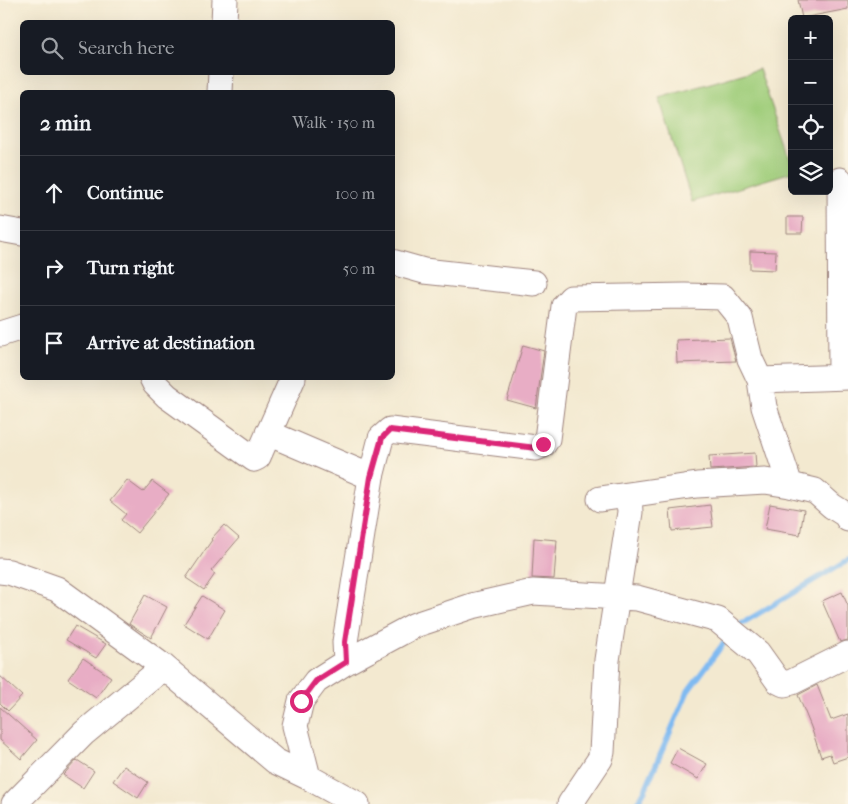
<!DOCTYPE html>
<meta charset="utf-8">
<style>
body{margin:0;font-family:"IM FELL French Canon",serif;background:#20242c;color:#f1f3f6}
.controls{position:absolute;right:15px;top:15px;display:grid;overflow:hidden;border-radius:8px;box-shadow:0 5px 20px #0002}
.controls button{width:45px;height:45px;display:grid;place-items:center;padding:0;border:0;border-bottom:1px solid #363941;background:#171b24;color:#f1f3f6;font:25px sans-serif}
.stop{position:absolute;width:15px;height:15px;margin:-11px;border:4px solid #db2777;border-radius:50%;background:#fff}
.stop.end{background:#db2777;border-color:#fff;box-shadow:0 1px 5px #0008}
.list{margin:0;padding:0;list-style:none}
h2{display:flex;justify-content:space-between;align-items:center;height:65px;margin:0;padding:0 20px;font-size:21px}
h2 small{font-size:16px;font-weight:400;color:#9ea1a6}
.list li{display:grid;grid-template-columns:32px 1fr auto;gap:15px;align-items:center;box-sizing:border-box;height:75px;padding:0 20px;border-top:1px solid #363941}
.list b{display:block;font-size:19px;white-space:nowrap}
.list em{font-size:16px;font-style:normal;color:#9ea1a6}
.icon{flex:none;width:28px;height:28px;fill:none;stroke:currentColor;stroke-width:2;stroke-linecap:round;stroke-linejoin:round}
.map{position:relative;flex:none;width:848px;height:804px;overflow:hidden}
.search{position:absolute;background:#171b24;box-shadow:0 5px 20px #0002;left:20px;top:20px;width:375px;height:55px;display:flex;align-items:center;gap:12px;box-sizing:border-box;padding:0 18px;border-radius:8px;color:#9ea1a6;font-size:19px}
.panel{position:absolute;background:#171b24;box-shadow:0 5px 20px #0002;left:20px;top:90px;width:375px;height:290px;border-radius:8px}
.map>svg:first-child{display:block}
.green{fill:#a0ce7c;stroke:#757654}
.lines{fill:none;stroke-linecap:round;stroke-linejoin:round}
.stream{stroke:#7fbaf1;stroke-width:5.5}
.building{fill:#e8adc5}
.minor-casing{stroke:#9e847e;stroke-width:27}
.minor{stroke:#fff;stroke-width:25}
.route{stroke:#db2777;stroke-width:6}
</style>
<div class="map">
<svg width="848" height="804" viewBox="0 0 848 804">
<rect width="100%" height="100%" fill="#fcf5e5"/>
<filter id="ink" filterUnits="userSpaceOnUse"><feTurbulence type="fractalNoise" baseFrequency=".02" numOctaves="2"/><feDisplacementMap in="SourceGraphic" scale="10" xChannelSelector="R" yChannelSelector="G"/><feConvolveMatrix kernelMatrix="1 2 1 2 8 2 1 2 1" color-interpolation-filters="sRGB"/></filter>
<filter id="wash" filterUnits="userSpaceOnUse"><feTurbulence type="fractalNoise" baseFrequency=".0096" numOctaves="4" result="noise"/><feDisplacementMap in="SourceGraphic" scale="20" xChannelSelector="R" yChannelSelector="G"/><feGaussianBlur stdDeviation="1.12" result="paint"/><feColorMatrix in="noise" values="0 0 0 0 0 0 0 0 0 0 0 0 0 0 0 0 0 1.4 0 .05"/><feComposite in="paint" operator="in"/></filter>
<g filter="url(#wash)">
<rect width="100%" height="100%" fill="#f3e9d0"/>
<path class="green" d="M759 69 792 165V172L692 202 659 98Z"/>
<g class="lines">
<path class="stream" d="M736 627 848 560
M637 804 645 790 688 691 729 636"/>
</g>
<g id="blocks">
<path class="building" d="M798 0H848V9L802 18Z
M787 217H803L802 233H787Z
M750 251 776 252 775 270 750 269Z
M730 338 736 361 677 363 676 340Z
M523 345 544 351 536 408 507 400Z
M755 453 756 467 710 470 709 456Z
M127 480 143 492 152 481 169 494 137 533 121 520 126 514 110 501Z
M770 504 804 510 800 535 765 529Z
M710 505 713 527 672 531 670 510Z
M224 525 239 538 211 571 215 574 204 590 186 578 212 540 211 539Z
M534 538 557 540 554 579 532 578Z
M842 592 848 606V640L840 642 822 601Z
M145 595 167 607 151 638 129 624Z
M202 596 225 610 208 639 184 624Z
M75 626 106 644 96 658 66 640Z
M83 658 111 677 96 698 68 679Z
M0 676 22 696 8 711 0 703Z
M817 685 831 720 848 714V757L833 762 830 754 821 757 811 727 798 695Z
M0 707 37 740 21 759 0 740Z
M678 748 707 764 698 779 670 763Z
M77 760 94 771 83 788 63 775Z
M124 766 148 782 138 798 113 781Z"/>
</g>
</g>
<g filter="url(#ink)">
<use href="#blocks" fill-opacity="0" stroke="#9e847e" stroke-width="1"/>
<g class="lines">
<g class="minor-casing">
<path id="minor" d="M224 22 225 0
M220 92 221 72
M840 180 841 377
M0 229 22 233
M392 262 424 271 534 283
M0 334 22 327
M152 378 155 384 167 396 254 459 258 457 293 378
M760 380 764 407 790 485
M268 433 371 477
M600 499 697 485 765 481 790 485 815 491 832 506 846 515 848 519
M0 571 9 572 57 589 164 667 275 761 308 777 357 804
M346 662 345 642 371 477 381 438 390 430 536 448 543 445 547 439 564 306 571 298 685 296 723 297 740 318 750 359 760 380 848 377
M308 777 295 726 301 701 316 681 346 662 415 625 472 606 533 592 637 598 718 620 758 653 778 681 784 684 792 682 848 654
M14 804 84 733 164 667
M570 804 600 759 602 752 607 660 630 512 629 496"/>
</g>
<use href="#minor" class="minor"/>
</g>
</g>
<g class="lines" filter="url(#ink)">
<path class="route" d="M301 701 316 681 346 662 345 642 371 477 382 438 390 430 536 448 543 444"/>
</g>
</svg>
<div class="controls">
<button>+</button>
<button>−</button>
<button><svg class="icon" aria-label="locate" viewBox="0 0 24 24"><circle cx="12" cy="12" r="6"/><path d="M12 2v4M12 18v4M2 12h4M18 12h4"/></svg></button>
<button><svg class="icon" aria-label="layers" viewBox="0 0 24 24"><path d="M12 4l9 5-9 5-9-5zM3 14l9 5 9-5"/></svg></button>
</div>
<div class="stop" style="left:301px;top:701px"></div>
<div class="stop end" style="left:543px;top:444px"></div>
<div class="search"><svg class="icon" aria-label="search" viewBox="0 0 24 24"><circle cx="10" cy="10" r="6"/><path d="M15 15l6 6"/></svg>Search here</div>
<section class="panel">
<h2>2 min<small>Walk · 150 m</small></h2>
<ul class="list">
<li><svg class="icon" aria-label="ahead" viewBox="0 0 24 24"><path d="M12 20V5M6 11l6-6 6 6"/></svg><div><b>Continue</b></div><em>100 m</em></li>
<li><svg class="icon" aria-label="right" viewBox="0 0 24 24"><path d="M7 20v-9h11M14 6l5 5-5 5"/></svg><div><b>Turn right</b></div><em>50 m</em></li>
<li><svg class="icon" aria-label="arrive" viewBox="0 0 24 24"><path d="M6 21V4h12l-3 4 3 4H6"/></svg><div><b>Arrive at destination</b></div></li>
</ul>
</section>
</div>
